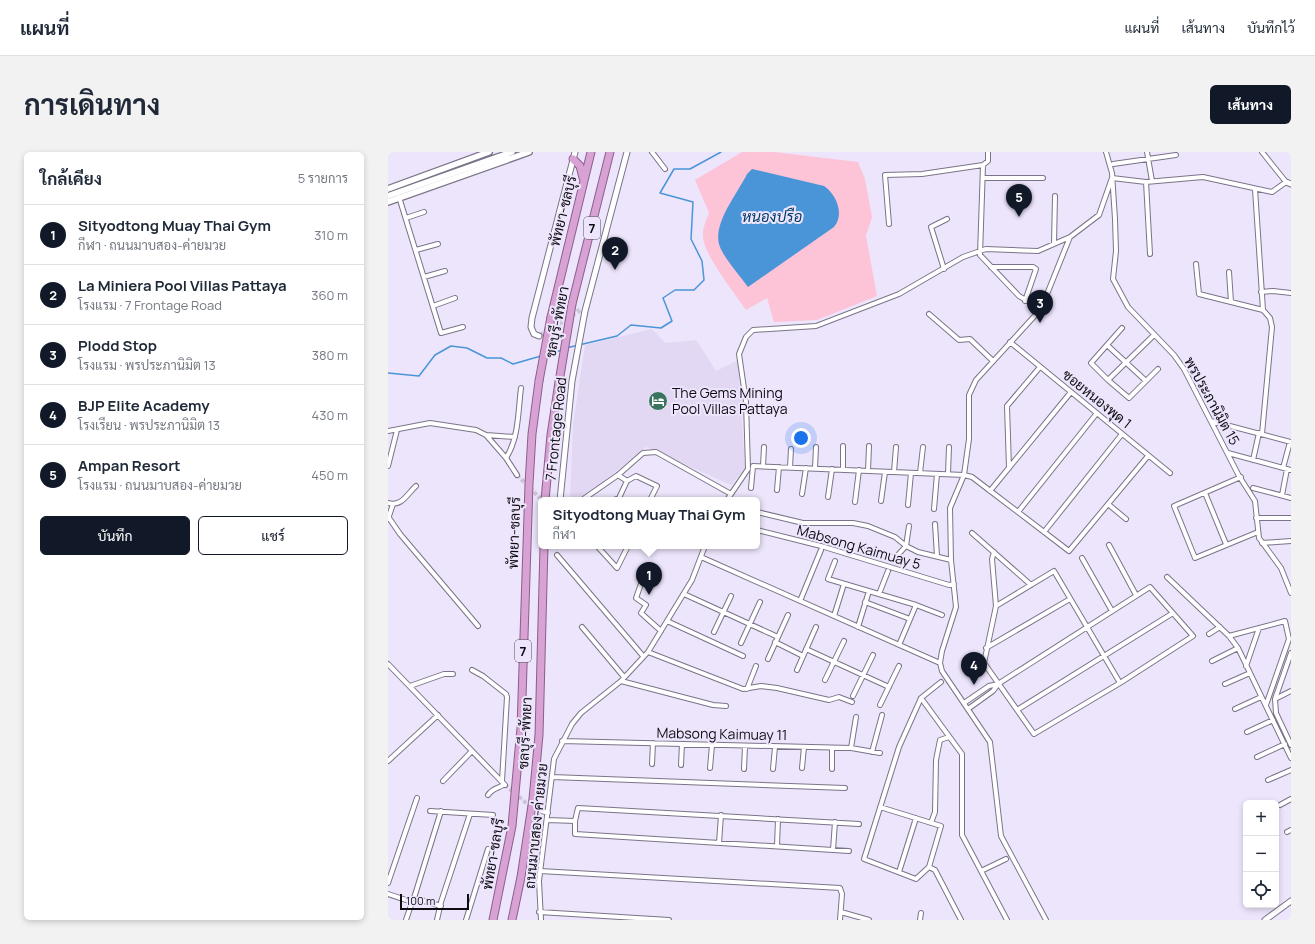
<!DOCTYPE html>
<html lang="th">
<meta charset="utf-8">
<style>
body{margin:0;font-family:Manrope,Sarabun,sans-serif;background:#f2f2f3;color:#1f2937}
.controls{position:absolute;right:12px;bottom:12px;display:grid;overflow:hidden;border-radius:6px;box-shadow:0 2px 6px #0003}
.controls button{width:36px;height:36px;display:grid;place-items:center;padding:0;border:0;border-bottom:1px solid #e0e1e3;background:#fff;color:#1f2937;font:20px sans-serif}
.scale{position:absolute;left:12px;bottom:10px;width:69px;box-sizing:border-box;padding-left:4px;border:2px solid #0e0b12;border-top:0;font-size:11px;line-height:14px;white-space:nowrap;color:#0e0b12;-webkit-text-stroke:3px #ede5fc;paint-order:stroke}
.you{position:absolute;left:413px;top:286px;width:14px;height:14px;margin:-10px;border:3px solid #fff;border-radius:50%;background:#1a73e8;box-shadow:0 0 0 6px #1a73e833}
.badge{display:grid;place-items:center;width:26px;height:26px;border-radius:50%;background:#111827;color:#fff;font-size:13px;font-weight:700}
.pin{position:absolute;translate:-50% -33px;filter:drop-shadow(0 1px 2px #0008)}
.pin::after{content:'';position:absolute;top:21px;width:14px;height:12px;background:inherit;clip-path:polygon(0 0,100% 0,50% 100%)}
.popup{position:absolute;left:150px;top:345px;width:222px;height:52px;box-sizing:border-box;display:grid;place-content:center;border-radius:6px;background:#fff;filter:drop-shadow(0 1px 3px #0005);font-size:13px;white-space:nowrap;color:#747a83}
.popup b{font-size:15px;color:#1f2937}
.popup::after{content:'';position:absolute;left:50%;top:100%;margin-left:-8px;border:8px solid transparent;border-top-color:#fff}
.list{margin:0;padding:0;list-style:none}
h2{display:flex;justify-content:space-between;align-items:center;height:52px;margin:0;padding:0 16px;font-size:17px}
h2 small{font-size:13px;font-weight:400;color:#747a83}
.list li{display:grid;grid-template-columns:26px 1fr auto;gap:12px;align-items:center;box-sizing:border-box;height:60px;padding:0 16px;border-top:1px solid #e0e1e3}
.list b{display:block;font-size:15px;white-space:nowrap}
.list p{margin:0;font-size:13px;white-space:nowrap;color:#747a83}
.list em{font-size:13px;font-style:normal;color:#747a83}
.actions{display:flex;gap:8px;padding:12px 16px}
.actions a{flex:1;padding:9px 0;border:1px solid #111827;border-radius:6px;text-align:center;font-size:14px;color:#111827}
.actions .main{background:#111827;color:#fff}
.icon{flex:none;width:22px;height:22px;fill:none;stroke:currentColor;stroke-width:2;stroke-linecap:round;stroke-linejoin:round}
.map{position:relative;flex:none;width:903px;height:768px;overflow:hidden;border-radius:6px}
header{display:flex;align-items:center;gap:24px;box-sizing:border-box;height:56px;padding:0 20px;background:#fff;border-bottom:1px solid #e0e1e3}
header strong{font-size:19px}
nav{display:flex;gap:22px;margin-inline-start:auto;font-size:14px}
.intro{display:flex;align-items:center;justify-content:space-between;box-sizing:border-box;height:96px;padding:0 24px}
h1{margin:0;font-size:28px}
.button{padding:10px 18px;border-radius:6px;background:#111827;color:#fff;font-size:14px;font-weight:700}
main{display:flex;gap:24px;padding:0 24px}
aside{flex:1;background:#fff;border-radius:6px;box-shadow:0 2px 6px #0003}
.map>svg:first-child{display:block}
.built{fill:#e3d8f4}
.green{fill:#fcc4d6}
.water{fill:#4995d8}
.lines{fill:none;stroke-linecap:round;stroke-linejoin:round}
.stream{stroke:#4995d8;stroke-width:1.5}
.minor-tunnel{stroke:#ccc4d9;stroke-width:4;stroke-dasharray:4 2;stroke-linecap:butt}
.tertiary-tunnel{stroke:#ccc4d9;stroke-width:5;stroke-dasharray:5 2.5;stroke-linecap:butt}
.minor-casing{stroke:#7b7488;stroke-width:6}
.tertiary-casing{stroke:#7b7488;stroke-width:7}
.secondary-casing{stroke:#7b7488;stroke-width:8}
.trunk-casing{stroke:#8b5f89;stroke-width:9}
.minor{stroke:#fff;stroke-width:4}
.tertiary{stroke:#fff;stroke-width:5}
.secondary{stroke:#fff;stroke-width:5.5}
.trunk{stroke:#d8a3d4;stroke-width:7}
.trunk-bridge-casing{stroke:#8b5f89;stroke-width:9;stroke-linecap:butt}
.trunk-bridge{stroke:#d8a3d4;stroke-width:7}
.labels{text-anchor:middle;stroke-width:4;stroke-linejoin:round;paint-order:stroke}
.shield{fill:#ede5fc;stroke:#514c58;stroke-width:1}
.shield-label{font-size:13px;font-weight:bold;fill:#0e0b12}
.street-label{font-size:14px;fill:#0e0b12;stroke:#ede5fc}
.poi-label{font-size:14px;fill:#0e0b12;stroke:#ede5fc;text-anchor:start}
.water-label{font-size:15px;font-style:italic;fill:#003c68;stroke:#ede5fc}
</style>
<header>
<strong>แผนที่</strong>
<nav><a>แผนที่</a><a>เส้นทาง</a><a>บันทึกไว้</a></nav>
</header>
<div class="intro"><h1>การเดินทาง</h1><a class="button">เส้นทาง</a></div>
<main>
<aside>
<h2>ใกล้เคียง<small>5 รายการ</small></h2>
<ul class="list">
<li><span class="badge">1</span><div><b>Sityodtong Muay Thai Gym</b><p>กีฬา · ถนนมาบสอง-ค่ายมวย</p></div><em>310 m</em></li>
<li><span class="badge">2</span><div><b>La Miniera Pool Villas Pattaya</b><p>โรงแรม · 7 Frontage Road</p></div><em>360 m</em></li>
<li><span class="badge">3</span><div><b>Plodd Stop</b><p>โรงแรม · พรประภานิมิต 13</p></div><em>380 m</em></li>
<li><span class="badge">4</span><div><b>BJP Elite Academy</b><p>โรงเรียน · พรประภานิมิต 13</p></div><em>430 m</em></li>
<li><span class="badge">5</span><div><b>Ampan Resort</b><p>โรงแรม · ถนนมาบสอง-ค่ายมวย</p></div><em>450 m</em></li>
</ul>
<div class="actions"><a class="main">บันทึก</a><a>แชร์</a></div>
</aside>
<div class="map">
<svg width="903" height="768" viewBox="0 0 903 768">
<rect width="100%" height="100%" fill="#ede5fc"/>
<path class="built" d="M264 177 277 191 308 188 328 219 350 208 357 316 343 333 258 295 211 333 187 348H182L185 273 197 193Z"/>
<path class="green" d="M354 0H386L470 10 477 27 484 65 478 84 489 144 429 168 386 170 379 146 358 158C347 142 316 103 315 85 314 77 318 69 321 61L307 28Z"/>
<path class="water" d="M364 17 436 34C448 42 457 62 446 75L360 135C352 124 337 107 332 95 323 73 350 41 359 22Z"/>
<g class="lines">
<path class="stream" d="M178 196 229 184 243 173 273 176 284 169 275 146 287 138H306L316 128 314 109 303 87 305 50 272 41 286 17H302L333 0
M159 202 175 198
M0 221 31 224 47 203 63 194 79 196 99 206H113L125 212 153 204"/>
<path class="minor-tunnel" d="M129 323 154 348
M117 633 144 656"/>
<path class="tertiary-tunnel" d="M151 184 192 158"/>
<g class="minor-casing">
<path id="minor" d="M264 0 277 17
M718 0 724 21 727 67 728 99 725 127 740 155 786 203 796 217 851 324 867 349 871 386 893 416 903 441
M759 0 764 29
M725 12 788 3
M595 13 592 103 631 144 653 157
M595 26H655
M758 30 762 102
M867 37 875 158
M11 45 53 181 75 175
M18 66 36 60
M501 72 497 23 534 22 595 13 600 9V0
M666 92 667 44
M28 98 50 92
M808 112 811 142 875 158 882 166 884 175 874 282
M603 115H645L648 117 637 149
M556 117 543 75 559 67
M841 120 843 150
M36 125 57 119
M873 140 885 139 903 141
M45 154 67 146
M541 162 571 188 582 187 605 209
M734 176 703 211 720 228 766 183
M622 190 782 321
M719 193 758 229
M720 228 741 246 770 217
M823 269 903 290
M0 279 42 271 88 278 98 283 118 306 129 323
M98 283 127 285
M840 301 903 318
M118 306C131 286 130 259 133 236
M865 308 871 281
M0 314 9 278
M375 314 376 295
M402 315 403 297
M427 316 428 295
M621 316 619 254 652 215
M895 316 902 290
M455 318V294
M480 319 481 294
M506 320 508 295
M532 321 535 295
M560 322 561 295
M230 323 239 329
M853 325 786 354 807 406 870 380
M363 336 365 314 576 323 584 325 681 399 760 304
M865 336 903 346
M389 338 391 315
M602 339 683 240
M817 341 838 392
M414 342 418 316
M894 343 899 317
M440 345 444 317
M194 348 230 323 255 301 268 300 343 342
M226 348 231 346 239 329 248 324 269 334 262 348
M339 348 360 317 358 250 351 202 358 185 365 178 428 174 511 142 575 105 598 97 650 99 682 85 711 63 724 26 758 30 815 25 884 40 898 30 874 0
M493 349 497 320
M467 350 471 318
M0 351C14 355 19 342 28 334
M720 352 738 367
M520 353 523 321
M546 357 549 322
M369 360 415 371H465L480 374 507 385 518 394 530 400 563 408
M630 360 709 261
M1 366 12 382 90 474
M868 366H903
M0 367 5 352
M547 372 549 404
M369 378 433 394 561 433 566 432
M656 380 734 282
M584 381 643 433
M874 391 903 389
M721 393 748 443
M209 394 229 416 240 394
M474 398 507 406 518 394 521 374
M169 403 255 504
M313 405 552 511
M694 406 724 459
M447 409 440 427 528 453 554 463
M779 425 841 484 850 496 903 606
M254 429 248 446 258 453 253 461 273 479
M296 442 390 485
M491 442 500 419
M412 449 433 398
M477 450 522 467
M608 454 666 419 732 531
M446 464 456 432
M279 469 355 504
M194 475 236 525
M470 475 481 439
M326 480 343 444
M821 482 832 475
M841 484 897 469 901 487 878 553
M387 490 415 504
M353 491 372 450
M511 493 528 453
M598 496 682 447
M418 497 501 535
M260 500 355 537 373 534 389 536 441 548 451 545 464 550
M903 501 887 547 888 561 903 593
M380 507 400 463
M824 509 850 496
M0 512 117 633
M858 514 871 476
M84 518 95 524 118 542 119 545 114 629
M409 518 428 475
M437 528 456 489
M233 529 325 553 338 554
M837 532 862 521
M22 534 56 522H65
M359 537 368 514
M465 544 485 503
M533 546 574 602V683L619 768
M887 547 903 539
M576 551 601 534 610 532
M492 553 511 514
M580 557 605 539 610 532 762 435 805 484 732 531 646 582 596 511 608 454 604 407 606 400
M847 557 873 545
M629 558 785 461
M859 580 885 568
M174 589 463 596 492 601
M463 596 468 565
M484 600 494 563
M869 605 897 592
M0 609 50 563
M264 612 265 591
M293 613 294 592
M322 616 324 593
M414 616 416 595
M356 617 357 594
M385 617 387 595
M444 617V596
M164 625 457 636
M880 628 903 618
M55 629 84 599
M100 643C106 634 112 637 116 632
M892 653 903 647
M492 655 553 674 541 715 528 727 476 707 511 595 533 546 553 530
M145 656 160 661
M42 659 105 663
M159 668 187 669
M543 671 547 660 548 608 552 588 561 585
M899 680 903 678
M331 691 333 663
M389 694 390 667
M445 698 447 670
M461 699 187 682V669L190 656 471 672
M541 715 547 718 573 768
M152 719 452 736 454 742 452 768
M593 719 618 707
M511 720 528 666
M0 731 29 646
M0 742 24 750 18 768
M53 754 26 746 53 659
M151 760 281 768
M453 760 481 768
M49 768 53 750 82 662
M78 768 100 697
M153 768 151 729 166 607 184 572 193 561 233 529 260 500 304 428 317 394
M532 768 533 761
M658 768 613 684 602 590 554 519 552 511 554 499 568 455 563 408 562 356 576 323 581 287V243L588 228 653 157 682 85"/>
</g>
<g class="tertiary-casing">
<path id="tertiary" d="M898 30 903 32
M151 184 146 182 143 175 144 166 187 0
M172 348 184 229 197 159 239 0
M877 768 903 749"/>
</g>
<g class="secondary-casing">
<path id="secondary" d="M0 37 101 0
M0 44 124 0
M0 50 141 0"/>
</g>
<g class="trunk-casing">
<path id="trunk" d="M185 7 192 14 195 26
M184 152 222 0
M163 165 203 0
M157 348 163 283 171 230
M105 768 124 674 133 576 141 332 144 282 151 229
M124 768 133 725 145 647 151 583 156 394"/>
</g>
<use href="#minor" class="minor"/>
<use href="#tertiary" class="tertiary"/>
<use href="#secondary" class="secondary"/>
<use href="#trunk" class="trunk"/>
<g class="trunk-bridge-casing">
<path id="trunk-bridge" d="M151 229 163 165
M171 230 184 152"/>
</g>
<use href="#trunk-bridge" class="trunk-bridge"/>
</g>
<defs>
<g id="hotel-disc" transform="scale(1)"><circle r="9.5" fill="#3a745e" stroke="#ede5fc"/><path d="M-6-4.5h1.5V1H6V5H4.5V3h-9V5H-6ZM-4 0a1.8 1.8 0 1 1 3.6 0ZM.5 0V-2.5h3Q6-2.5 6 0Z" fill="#fff"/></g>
</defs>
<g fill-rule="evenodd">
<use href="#hotel-disc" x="270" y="249"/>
</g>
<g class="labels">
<g class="shield">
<rect x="196" y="65" width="16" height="22" rx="3"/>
<rect x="127" y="488" width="16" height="22" rx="3"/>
</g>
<g class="shield-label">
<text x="204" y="81">7</text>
<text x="135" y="504">7</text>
</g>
<g class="street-label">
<text transform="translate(175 59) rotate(-76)" y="5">พัทยา-ชลบุรี</text>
<text transform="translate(169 170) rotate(-79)" y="5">ชลบุรี-พัทยา</text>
<text transform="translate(709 247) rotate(39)" y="5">ซอยหนองพุด 1</text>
<text transform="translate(824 249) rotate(61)" y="5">พรประภานิมิต 15</text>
<text transform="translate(168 277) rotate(-84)" y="5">7 Frontage Road</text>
<text transform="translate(126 381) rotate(-88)" y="5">พัทยา-ชลบุรี</text>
<text transform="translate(471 395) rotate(16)" y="5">Mabsong Kaimuay 5</text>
<text transform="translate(137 581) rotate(-87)" y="5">ชลบุรี-พัทยา</text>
<text transform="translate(334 582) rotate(1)" y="5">Mabsong Kaimuay 11</text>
<text transform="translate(148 674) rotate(-84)" y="5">ถนนมาบสอง-ค่ายมวย</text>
<text transform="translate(105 702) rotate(-80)" y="5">พัทยา-ชลบุรี</text>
</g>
<g class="poi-label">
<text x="284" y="246">The Gems Mining<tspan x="284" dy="16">Pool Villas Pattaya</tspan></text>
</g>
<g class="water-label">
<text x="384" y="70">หนองปรือ</text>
</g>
</g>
</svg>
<div class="controls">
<button>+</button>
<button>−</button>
<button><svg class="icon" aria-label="locate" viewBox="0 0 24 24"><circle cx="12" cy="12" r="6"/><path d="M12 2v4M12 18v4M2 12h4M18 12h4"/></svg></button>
</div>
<div class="scale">100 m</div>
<div class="you"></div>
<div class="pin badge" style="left:261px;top:443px">1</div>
<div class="popup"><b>Sityodtong Muay Thai Gym</b>กีฬา</div>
<div class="pin badge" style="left:227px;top:118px">2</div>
<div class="pin badge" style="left:652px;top:171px">3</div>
<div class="pin badge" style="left:586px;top:533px">4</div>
<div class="pin badge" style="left:631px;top:65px">5</div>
</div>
</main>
